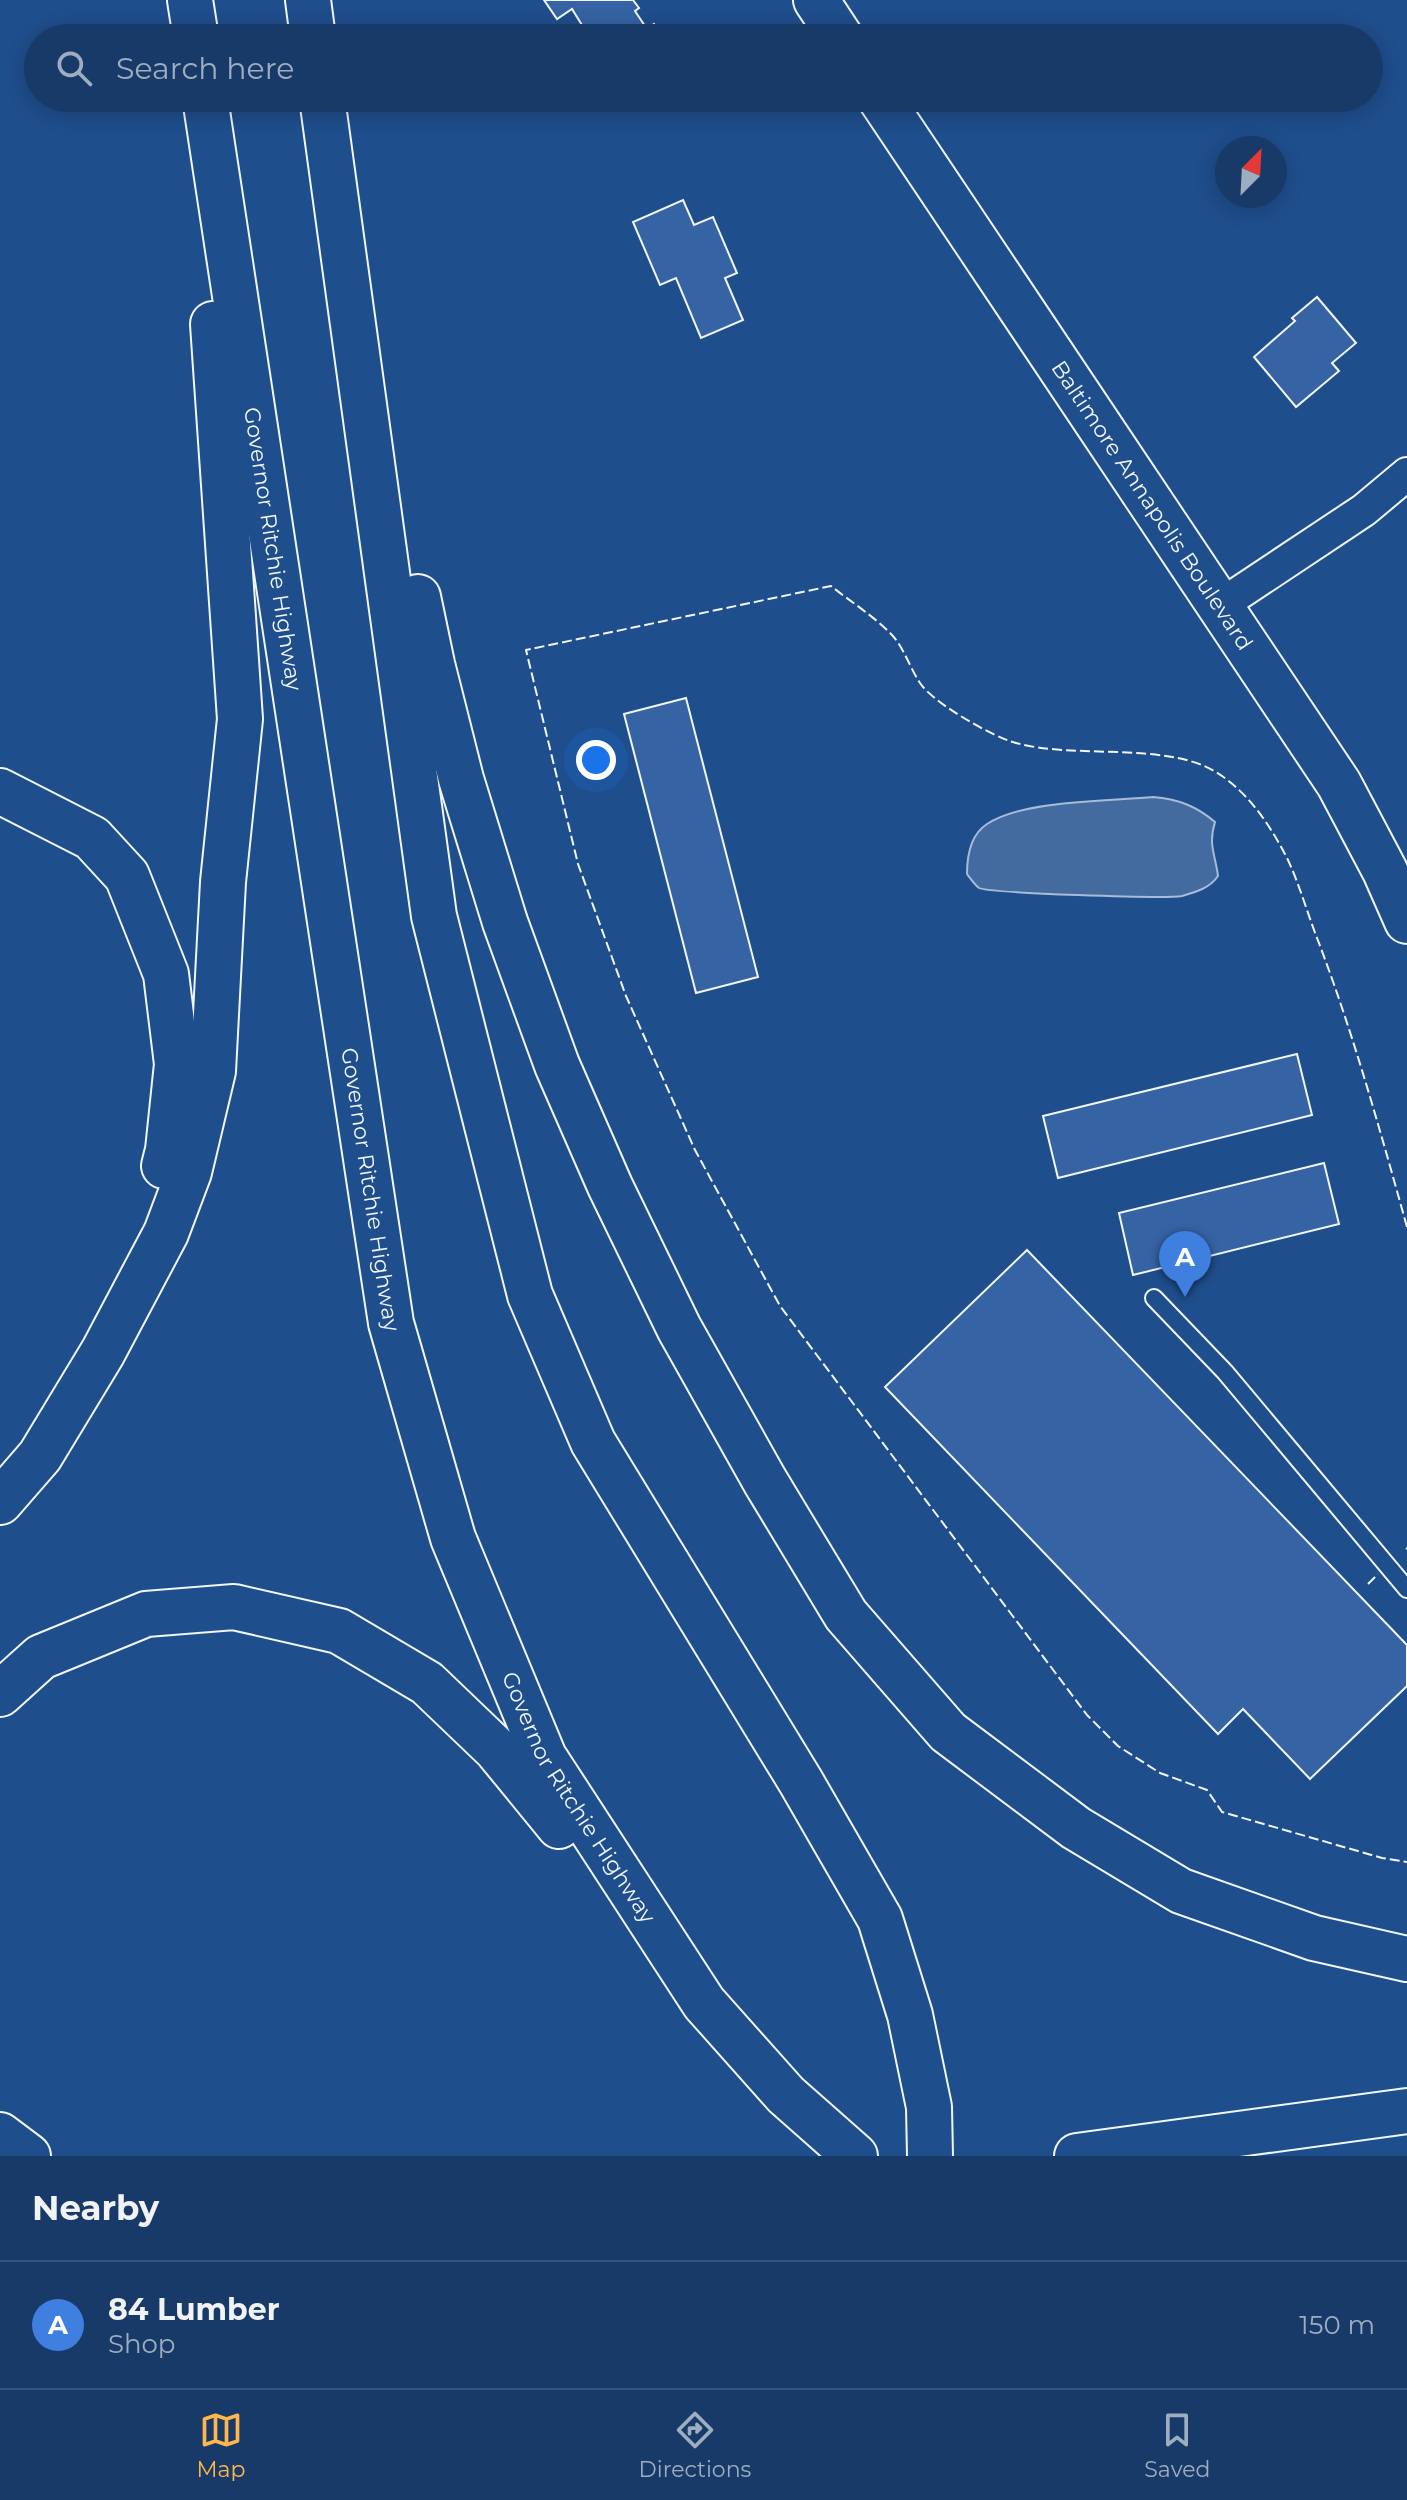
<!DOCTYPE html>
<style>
body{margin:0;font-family:Montserrat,sans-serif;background:#20416f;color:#f1f3f6}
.compass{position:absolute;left:1215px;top:136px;width:72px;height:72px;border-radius:50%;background:#173a69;box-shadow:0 4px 20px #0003;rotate:24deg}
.you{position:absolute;left:596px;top:760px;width:28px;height:28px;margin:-20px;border:6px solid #fff;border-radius:50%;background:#1a73e8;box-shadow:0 0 0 12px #1a73e833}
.badge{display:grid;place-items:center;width:52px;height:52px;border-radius:50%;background:#ffb74d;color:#fff;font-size:26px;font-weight:700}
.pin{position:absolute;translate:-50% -66px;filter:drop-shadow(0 2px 4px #0008)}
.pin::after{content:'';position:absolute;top:42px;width:28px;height:24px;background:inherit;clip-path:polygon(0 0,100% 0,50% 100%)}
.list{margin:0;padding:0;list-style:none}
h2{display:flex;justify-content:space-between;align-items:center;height:104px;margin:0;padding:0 32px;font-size:34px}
h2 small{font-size:26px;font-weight:400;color:#9eadc0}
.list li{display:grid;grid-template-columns:52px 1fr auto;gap:24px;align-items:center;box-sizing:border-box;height:128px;padding:0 32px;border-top:2px solid #36547d}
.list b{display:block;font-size:30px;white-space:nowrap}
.list p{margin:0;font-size:26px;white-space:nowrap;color:#9eadc0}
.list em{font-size:26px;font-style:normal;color:#9eadc0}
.icon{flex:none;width:44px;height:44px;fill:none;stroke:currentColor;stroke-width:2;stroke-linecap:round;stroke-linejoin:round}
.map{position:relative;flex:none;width:1407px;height:2156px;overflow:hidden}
.search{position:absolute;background:#173a69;box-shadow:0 4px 20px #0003;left:24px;right:24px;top:24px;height:88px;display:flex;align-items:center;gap:20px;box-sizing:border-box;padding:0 28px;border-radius:44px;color:#9eadc0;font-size:30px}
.sheet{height:232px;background:#173a69}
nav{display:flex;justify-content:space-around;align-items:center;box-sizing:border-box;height:112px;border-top:2px solid #36547d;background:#173a69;font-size:22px;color:#9eadc0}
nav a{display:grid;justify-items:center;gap:4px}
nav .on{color:#ffb74d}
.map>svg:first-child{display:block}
.water{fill:#446ba0;stroke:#a8bbd7;stroke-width:2}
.building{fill:#3563a3;stroke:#f2f6ff;stroke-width:2}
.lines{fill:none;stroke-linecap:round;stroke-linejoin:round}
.lane-casing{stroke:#f2f6ff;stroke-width:20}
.street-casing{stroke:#f2f6ff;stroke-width:36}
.secondary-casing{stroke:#f2f6ff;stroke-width:48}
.highway-casing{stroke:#f2f6ff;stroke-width:48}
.lane{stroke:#1f4e8c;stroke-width:16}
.street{stroke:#1f4e8c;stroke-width:32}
.secondary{stroke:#1f4e8c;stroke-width:44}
.highway{stroke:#1f4e8c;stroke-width:44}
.fence{stroke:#f2f6ff;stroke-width:2;stroke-dasharray:10 4;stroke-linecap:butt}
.labels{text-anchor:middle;stroke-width:6;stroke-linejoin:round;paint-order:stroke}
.street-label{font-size:22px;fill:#f2f6ff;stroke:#1f4e8c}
</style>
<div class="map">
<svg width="1407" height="2156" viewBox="0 0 1407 2156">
<rect width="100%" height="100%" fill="#1f4e8c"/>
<path class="water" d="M1153 797C1178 799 1196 806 1215 822 1208 845 1215 853 1218 876 1210 888 1196 892 1182 896 1165 899 988 893 979 888 975 885 970 878 967 874 967 856 970 835 987 824 1023 800 1109 801 1153 797Z"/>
<path class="building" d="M544 0H633L639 8 635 11 647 29 654 24 663 38H590L572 9 557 19Z
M683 200 694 225 713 217 737 273 725 278 743 320 701 338 676 278 660 285 633 222Z
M1317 297 1356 343 1332 363 1339 371 1296 407 1254 357 1295 321 1292 318Z
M686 698 758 977 696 993 624 714Z
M1297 1054 1312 1115 1058 1178 1043 1116Z
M1324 1163 1339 1224 1133 1275 1119 1213Z
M1027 1250 1407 1645V1686L1310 1779 1243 1709 1218 1734 885 1387Z"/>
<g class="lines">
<g class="lane-casing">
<path id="lane" d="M1154 1298 1225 1372 1407 1589"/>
</g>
<g class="street-casing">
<path id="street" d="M1221 605 1364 510 1407 474"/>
</g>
<g class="secondary-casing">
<g id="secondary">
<path d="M816 0 841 38"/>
<path id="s1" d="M880 98 1339 784 1385 871 1407 921"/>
</g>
</g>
<g class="highway-casing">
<g id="highway">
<path d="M190 0 196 38"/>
<path d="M308 0 313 38"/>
<path id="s2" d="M205 98 391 1323 453 1538 544 1757 704 2003 786 2095 855 2156"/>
<path d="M322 98 434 916 530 1295 593 1442 801 1782 880 1919 910 2015 929 2107 930 2156"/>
<path d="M418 597 432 664 461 779 505 922 557 1065 610 1186 679 1328 765 1481 846 1615 948 1732 1076 1828 1181 1891 1314 1938 1407 1959"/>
<path d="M0 791 92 838 127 876 166 974 177 1064 168 1150 164 1166"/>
<path d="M0 1502 40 1456 103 1352 166 1233 189 1172 213 1071 223 882 240 719 213 324"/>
<path d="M0 1694 41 1657 146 1614 234 1607 339 1631 427 1683 496 1749 559 1826"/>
<path d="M0 2135 28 2156"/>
<path d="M1077 2156 1407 2111"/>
</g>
</g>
<use href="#lane" class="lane"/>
<use href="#street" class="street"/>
<use href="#secondary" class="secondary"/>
<use href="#highway" class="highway"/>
<path class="fence" d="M1407 1227C1380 1130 1353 1032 1317 938 1307 912 1299 883 1287 858 1270 825 1247 790 1214 771 1165 742 1074 759 1016 743 993 737 933 703 920 683 910 668 904 648 892 635 875 617 851 602 831 586L526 650 578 864 626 996 695 1150 780 1306 1087 1715 1118 1746 1160 1773 1207 1790 1222 1812 1382 1858 1407 1862
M1406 1549 1407 1548
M1368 1584 1378 1574"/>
</g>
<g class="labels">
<g class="street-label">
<text dy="8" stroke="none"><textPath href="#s1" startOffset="490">Baltimore Annapolis Boulevard</textPath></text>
<text dy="8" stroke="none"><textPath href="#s2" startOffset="456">Governor Ritchie Highway</textPath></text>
<text dy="8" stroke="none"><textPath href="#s2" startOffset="1104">Governor Ritchie Highway</textPath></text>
<text dy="8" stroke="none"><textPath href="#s2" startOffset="1752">Governor Ritchie Highway</textPath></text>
</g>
</g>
</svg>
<svg class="compass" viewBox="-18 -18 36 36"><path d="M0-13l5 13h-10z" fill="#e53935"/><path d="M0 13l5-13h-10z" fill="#9eadc0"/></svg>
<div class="you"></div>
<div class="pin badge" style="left:1185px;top:1297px;background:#3f7fe0">A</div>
<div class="search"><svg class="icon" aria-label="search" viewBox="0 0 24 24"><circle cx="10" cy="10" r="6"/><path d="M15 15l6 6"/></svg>Search here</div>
</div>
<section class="sheet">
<h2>Nearby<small></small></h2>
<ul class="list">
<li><span class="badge" style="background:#3f7fe0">A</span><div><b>84 Lumber</b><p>Shop</p></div><em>150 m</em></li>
</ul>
</section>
<nav>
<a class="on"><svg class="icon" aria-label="map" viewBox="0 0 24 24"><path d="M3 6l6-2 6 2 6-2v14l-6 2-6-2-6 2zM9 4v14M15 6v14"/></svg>Map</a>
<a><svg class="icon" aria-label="directions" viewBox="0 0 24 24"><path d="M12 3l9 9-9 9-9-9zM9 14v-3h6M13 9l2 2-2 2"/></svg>Directions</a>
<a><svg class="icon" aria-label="saved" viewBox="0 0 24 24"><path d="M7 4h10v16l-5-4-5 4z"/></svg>Saved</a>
</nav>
